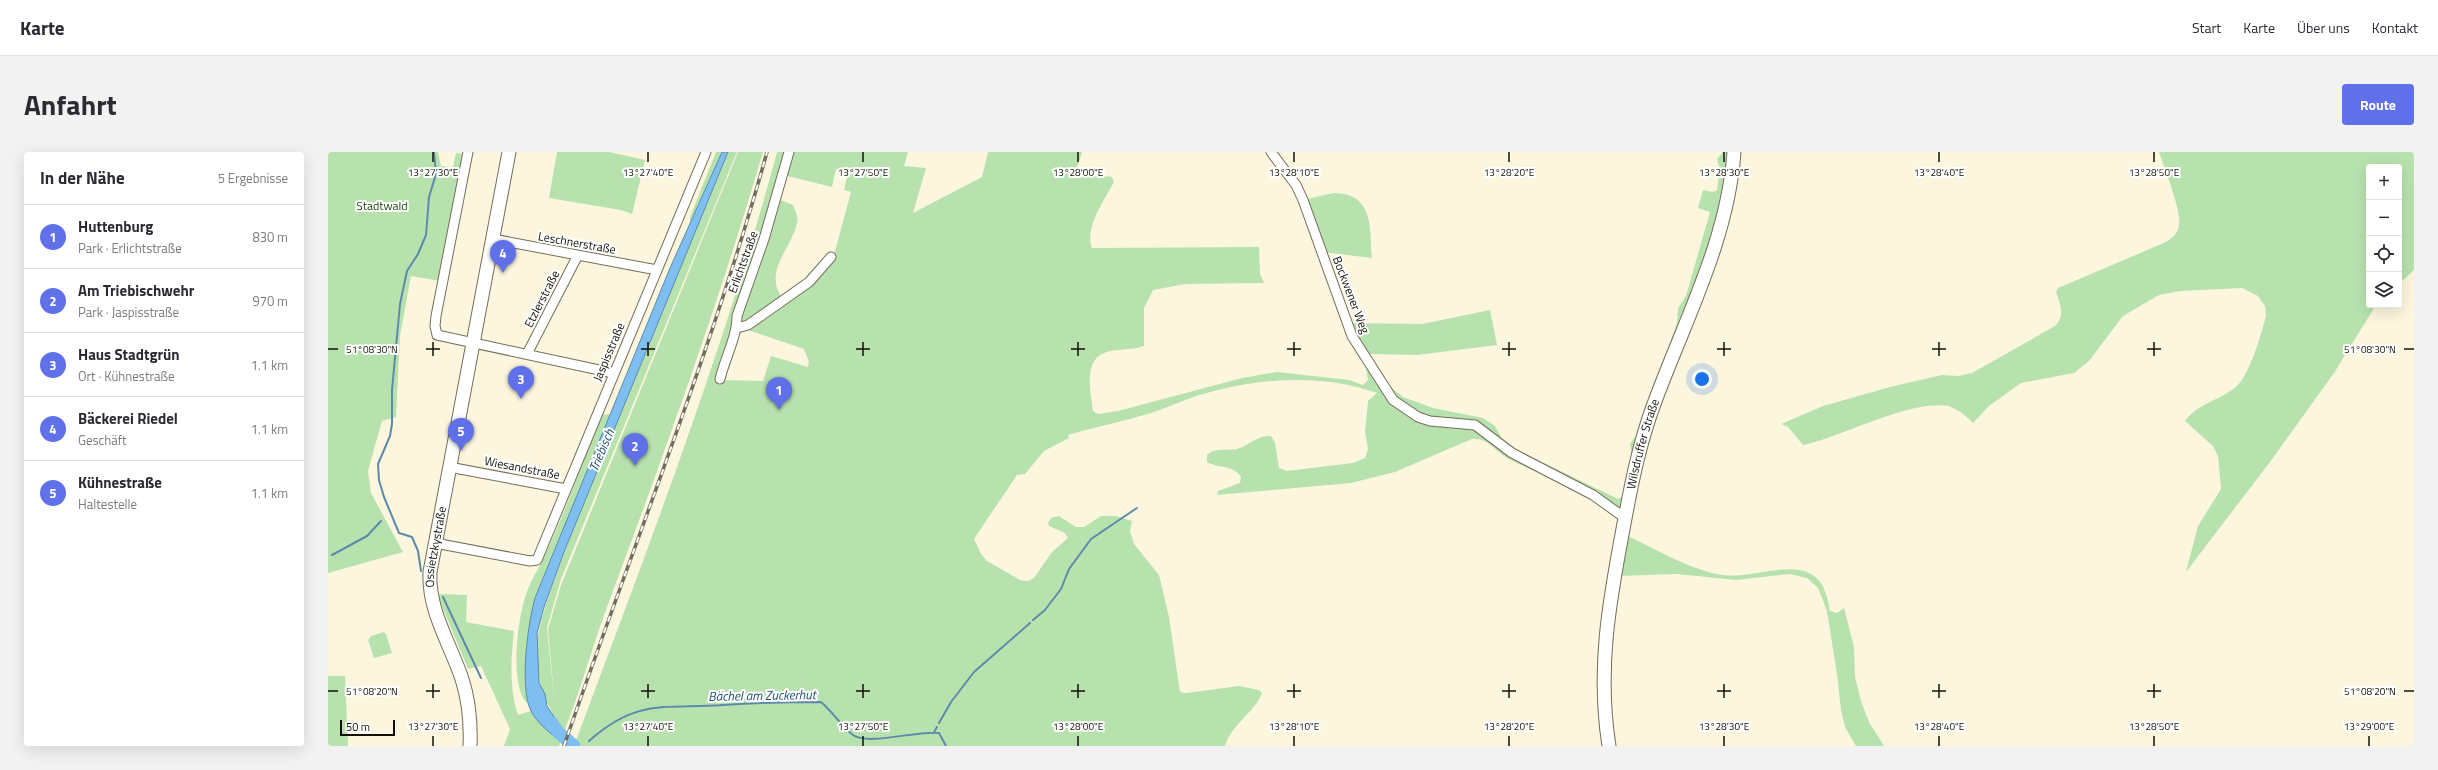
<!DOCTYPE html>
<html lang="de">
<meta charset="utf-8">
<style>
body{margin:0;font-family:"Titillium Web",sans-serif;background:#f2f2f3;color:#2b2b33}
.controls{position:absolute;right:12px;top:12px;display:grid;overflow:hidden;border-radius:4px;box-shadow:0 4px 16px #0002}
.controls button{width:36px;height:36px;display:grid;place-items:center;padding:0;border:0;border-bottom:1px solid #e1e1e2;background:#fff;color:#2b2b33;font:20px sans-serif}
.scale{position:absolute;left:12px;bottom:10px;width:55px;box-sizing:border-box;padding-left:4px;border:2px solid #121008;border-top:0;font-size:11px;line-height:14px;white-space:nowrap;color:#121008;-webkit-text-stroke:3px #fff;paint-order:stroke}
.you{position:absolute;left:1374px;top:227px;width:14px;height:14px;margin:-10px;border:3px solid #fff;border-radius:50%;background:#1a73e8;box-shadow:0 0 0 6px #1a73e833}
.badge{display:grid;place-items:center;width:26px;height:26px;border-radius:50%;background:#6070e8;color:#fff;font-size:13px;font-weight:700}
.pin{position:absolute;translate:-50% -33px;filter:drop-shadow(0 1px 2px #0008)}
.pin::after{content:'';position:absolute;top:21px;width:14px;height:12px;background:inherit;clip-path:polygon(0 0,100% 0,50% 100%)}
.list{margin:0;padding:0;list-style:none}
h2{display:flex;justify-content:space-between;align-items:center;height:52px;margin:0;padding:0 16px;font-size:17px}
h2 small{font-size:13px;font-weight:400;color:#7c7c81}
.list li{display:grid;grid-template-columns:26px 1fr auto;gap:12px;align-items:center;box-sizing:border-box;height:64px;padding:0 16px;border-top:1px solid #e1e1e2}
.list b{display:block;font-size:15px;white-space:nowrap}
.list p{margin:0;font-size:13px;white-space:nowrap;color:#7c7c81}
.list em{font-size:13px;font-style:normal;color:#7c7c81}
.icon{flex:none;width:22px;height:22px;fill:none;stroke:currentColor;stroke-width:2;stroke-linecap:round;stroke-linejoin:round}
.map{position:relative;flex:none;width:2086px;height:594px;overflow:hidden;border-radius:4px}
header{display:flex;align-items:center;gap:24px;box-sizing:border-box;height:56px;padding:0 20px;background:#fff;border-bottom:1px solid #e1e1e2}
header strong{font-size:19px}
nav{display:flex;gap:22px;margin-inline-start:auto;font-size:14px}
.intro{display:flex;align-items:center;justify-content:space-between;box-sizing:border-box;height:96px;padding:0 24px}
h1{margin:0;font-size:28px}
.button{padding:10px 18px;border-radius:4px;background:#6070e8;color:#fff;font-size:14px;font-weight:700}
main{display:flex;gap:24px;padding:0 24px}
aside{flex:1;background:#fff;border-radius:4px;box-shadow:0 4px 16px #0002}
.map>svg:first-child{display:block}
.green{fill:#b7e2ae;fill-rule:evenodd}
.water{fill:#7ebef0;stroke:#5e8aaa}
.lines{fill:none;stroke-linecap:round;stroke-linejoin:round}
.stream{stroke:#5e8aaa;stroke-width:2}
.river{stroke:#7ebef0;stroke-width:13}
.street-casing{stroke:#746d59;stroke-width:11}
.secondary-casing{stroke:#746d59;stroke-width:15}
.street{stroke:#fff;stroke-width:9}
.secondary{stroke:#fff;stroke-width:13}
.rail-casing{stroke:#726e5f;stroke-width:3.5}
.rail{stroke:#fff;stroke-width:2;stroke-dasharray:6;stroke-linecap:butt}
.ticks{fill:none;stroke:#121008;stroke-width:1.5}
.labels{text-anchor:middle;stroke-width:4;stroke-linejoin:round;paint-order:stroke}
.park-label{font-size:12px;fill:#18480d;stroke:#fff}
.street-label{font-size:12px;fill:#121008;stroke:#fff}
.water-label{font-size:13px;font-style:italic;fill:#1e4d6f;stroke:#fff}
.ticks-label{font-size:10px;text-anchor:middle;fill:#121008;stroke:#fff;stroke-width:4;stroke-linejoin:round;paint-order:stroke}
</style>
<header>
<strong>Karte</strong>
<nav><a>Start</a><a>Karte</a><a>Über uns</a><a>Kontakt</a></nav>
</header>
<div class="intro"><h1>Anfahrt</h1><a class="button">Route</a></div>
<main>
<aside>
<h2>In der Nähe<small>5 Ergebnisse</small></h2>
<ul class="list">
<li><span class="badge">1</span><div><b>Huttenburg</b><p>Park · Erlichtstraße</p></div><em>830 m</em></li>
<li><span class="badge">2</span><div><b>Am Triebischwehr</b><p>Park · Jaspisstraße</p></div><em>970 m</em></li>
<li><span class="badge">3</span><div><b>Haus Stadtgrün</b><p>Ort · Kühnestraße</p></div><em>1.1 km</em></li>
<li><span class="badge">4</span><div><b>Bäckerei Riedel</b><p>Geschäft</p></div><em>1.1 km</em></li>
<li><span class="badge">5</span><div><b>Kühnestraße</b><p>Haltestelle</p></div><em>1.1 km</em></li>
</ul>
</aside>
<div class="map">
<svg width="2086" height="594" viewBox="0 0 2086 594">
<rect width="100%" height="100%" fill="#fdf6de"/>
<path class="green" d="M0 0H110L113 14 125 15 128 1 136 2 112 129 83 124 72 184 68 265 54 269 40 319 43 341 75 400 0 421Z
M229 0H281L317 8 304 62 293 58 221 46Z
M388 0H394L362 71V65Z
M400 0H409L233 427 219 476 227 555 220 477 233 433 410 0H435C390 154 335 305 279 455 264 496 252 540 236 580 188 509 212 473 236 400Z
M449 0H580L576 14 598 16 585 61 654 25 660 0H754L750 13 745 21 746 23C759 27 771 22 784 25L786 30C777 47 756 76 764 96L931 95 932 122 936 131 857 132 825 138 816 156V194C803 199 788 196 776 201 755 209 763 242 765 259L770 262 790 259 914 226 949 220 1021 228 1035 233 1040 228C1038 207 1028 190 1019 171L1094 172 1162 158 1169 193 1089 203 1043 202 1041 204 1060 233 1075 245 1105 256 1155 266 1167 274 1174 286 1185 296 1290 347 1294 345 1304 304 1302 292 1309 282 1349 171 1350 156 1358 144 1382 60 1370 56 1375 38 1385 40 1389 38 1392 17 1389 7 1395 0H1406L1398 48 1292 367C1259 339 1219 326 1181 307 1167 300 1162 286 1144 287L1067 320 1023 331 889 343 890 339 912 331 913 325C905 312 891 317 879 310V303C886 295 899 299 909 297 922 293 929 283 943 284L947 291 951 316 959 319 1025 311 1037 306 1040 297 1037 280 1040 249 1049 241C994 221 931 226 875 242 857 247 841 255 823 261 796 269 768 275 740 283L741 286 716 299 697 322 689 323 646 387 653 402 659 409 692 428 700 429 706 426 724 400 740 386 737 381 721 374 720 371 723 366 731 364 748 375H756L773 364H788L804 369 802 379 806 392 831 423 841 465 852 540 858 541 911 534 931 538 934 541C926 561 903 573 897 594H246C319 398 395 202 449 0ZM508 17 520 20 516 38 523 40 503 114 495 116 420 178 476 197 481 210 480 215 443 204 435 229 393 228 412 169 424 167 453 144C436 118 464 96 469 71 471 65 467 59 465 53L448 46 455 23 504 35Z
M1831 0H2086V118L2071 132V15H2041V153H2048L2006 221 1942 310 1858 420 1870 374 1893 337 1890 304 1885 294 1857 269C1869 252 1892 248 1908 235 1922 222 1933 183 1938 164L1937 154 1930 144 1914 136 1852 139 1831 143 1795 164 1761 209 1746 221 1693 231 1661 254 1645 271C1638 264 1630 257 1620 254 1582 247 1514 285 1475 293L1460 275 1453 272 1495 254 1562 235 1614 223 1631 224 1644 221 1727 174C1738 164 1732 152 1728 140L1730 136 1838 90C1844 86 1850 82 1851 73 1854 60 1836 15 1831 0Z
M1005 41C1046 41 1042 76 1044 106L994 100 975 48Z
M283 262 207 446C198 480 196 517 200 552 180 535 190 460 200 437 203 429 208 421 212 413 236 365 253 313 274 263Z
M1298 383C1328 397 1360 417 1394 423 1420 427 1458 410 1481 421 1497 429 1499 444 1502 459L1509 461 1516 456 1526 495 1527 525 1533 549 1541 570 1556 594H1528L1517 575 1513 558 1509 522 1499 459 1490 436 1479 426 1462 422 1408 428 1349 422 1291 424Z
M109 442 139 443 138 470 186 479C183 507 181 536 190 563L203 559 209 568 233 590 231 594H176L182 577 153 514 140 517Z
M56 480 58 482 64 501 46 506 40 488 43 484Z
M0 524H17L20 594H0Z"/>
<path class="water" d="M394 0H400L236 400 216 455 209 481 211 531 217 542 219 554 236 580 233 590C222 581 209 571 203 559 191 535 200 471 207 446L342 116Z"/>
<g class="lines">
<path class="stream" d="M4 403 39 384 53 369
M93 419 90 399 84 385 71 381 56 345 51 328 50 312 62 284 64 272V238L72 152 79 119 90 102 98 83 101 45 108 22 106 0
M115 445 153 526
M705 468 717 458 733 437 741 417 763 387 809 356
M611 571 623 550 646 520 702 471
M606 580 609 575
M261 589C309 546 337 557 395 553 428 551 460 550 493 550 505 560 513 574 525 583 540 594 590 578 611 581L618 594"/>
<path class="river" d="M224 571 230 580 246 594"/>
<g class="street-casing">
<path id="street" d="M140 0 108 164 107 174 109 183 285 221
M943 0 968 33 975 48 1024 184 1065 248 1090 265 1102 269 1147 273 1184 301 1265 343 1297 366
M165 87 329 118
M409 176 420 173 481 130 503 105
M199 202 250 103
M392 227C397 206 409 185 409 164L436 87 461 0
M121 315 238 337
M107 391 202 409 209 408 378 0"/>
</g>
<g class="secondary-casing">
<g id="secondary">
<path id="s1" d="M142 594C143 571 141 549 134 527 122 491 100 459 102 420L181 0"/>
<path id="s2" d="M1281 594C1269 518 1281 451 1295 377 1303 334 1311 292 1326 252 1356 170 1400 88 1406 0"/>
</g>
</g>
<use href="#street" class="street"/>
<use href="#secondary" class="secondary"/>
<g class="rail-casing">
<path id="rail" d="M236 594C304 396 383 202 439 0"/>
</g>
<use href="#rail" class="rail"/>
</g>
<path class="ticks" d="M105 0V10M320 0V10M535 0V10M750 0V10M966 0V10M1181 0V10M1396 0V10M1611 0V10M1826 0V10M105 190V204M320 190V204M535 190V204M750 190V204M966 190V204M1181 190V204M1396 190V204M1611 190V204M1826 190V204M0 197H10M98 197H112M313 197H327M528 197H542M743 197H757M959 197H973M1174 197H1188M1389 197H1403M1604 197H1618M1819 197H1833M2076 197H2086M105 532V546M320 532V546M535 532V546M750 532V546M966 532V546M1181 532V546M1396 532V546M1611 532V546M1826 532V546M0 539H10M98 539H112M313 539H327M528 539H542M743 539H757M959 539H973M1174 539H1188M1389 539H1403M1604 539H1618M1819 539H1833M2076 539H2086M105 584V594M320 584V594M535 584V594M750 584V594M966 584V594M1181 584V594M1396 584V594M1611 584V594M1826 584V594M2041 584V594"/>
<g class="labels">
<g class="park-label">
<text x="54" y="58">Stadtwald</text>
</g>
<g class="street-label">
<text transform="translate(249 91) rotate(10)" y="4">Leschnerstraße</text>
<text transform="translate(415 110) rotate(-70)" y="4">Erlichtstraße</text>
<text transform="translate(1023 143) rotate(69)" y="4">Bockwener Weg</text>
<text transform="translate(214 147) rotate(-63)" y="4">Etzlerstraße</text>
<text transform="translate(281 200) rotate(-67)" y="4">Jaspisstraße</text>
<text dy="4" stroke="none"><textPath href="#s2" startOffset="306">Wilsdruffer Straße</textPath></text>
<text transform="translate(194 316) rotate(11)" y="4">Wiesandstraße</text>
<text dy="4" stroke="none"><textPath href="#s1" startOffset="206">Ossietzkystraße</textPath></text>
</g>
<g class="water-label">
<text transform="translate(273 298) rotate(-67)" y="5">Triebisch</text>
<text transform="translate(434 543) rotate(-1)" y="5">Bächel am Zuckerhut</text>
</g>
</g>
<g class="ticks-label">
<text x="105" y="24">13°27'30"E</text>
<text x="320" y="24">13°27'40"E</text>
<text x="535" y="24">13°27'50"E</text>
<text x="750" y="24">13°28'00"E</text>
<text x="966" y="24">13°28'10"E</text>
<text x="1181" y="24">13°28'20"E</text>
<text x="1396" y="24">13°28'30"E</text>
<text x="1611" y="24">13°28'40"E</text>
<text x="1826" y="24">13°28'50"E</text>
<text x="44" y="201">51°08'30"N</text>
<text x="2042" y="201">51°08'30"N</text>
<text x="44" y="543">51°08'20"N</text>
<text x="2042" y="543">51°08'20"N</text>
<text x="105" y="578">13°27'30"E</text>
<text x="320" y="578">13°27'40"E</text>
<text x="535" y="578">13°27'50"E</text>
<text x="750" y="578">13°28'00"E</text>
<text x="966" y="578">13°28'10"E</text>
<text x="1181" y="578">13°28'20"E</text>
<text x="1396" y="578">13°28'30"E</text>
<text x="1611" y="578">13°28'40"E</text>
<text x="1826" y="578">13°28'50"E</text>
<text x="2041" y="578">13°29'00"E</text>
</g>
</svg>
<div class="controls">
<button>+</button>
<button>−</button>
<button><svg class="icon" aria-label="locate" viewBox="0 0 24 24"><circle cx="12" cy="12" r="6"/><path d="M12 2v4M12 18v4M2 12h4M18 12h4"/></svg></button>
<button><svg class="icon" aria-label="layers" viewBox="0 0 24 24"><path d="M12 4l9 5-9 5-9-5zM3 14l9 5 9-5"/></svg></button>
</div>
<div class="scale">50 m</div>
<div class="you"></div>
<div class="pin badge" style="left:451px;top:258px">1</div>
<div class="pin badge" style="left:307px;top:314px">2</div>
<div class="pin badge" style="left:193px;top:247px">3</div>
<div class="pin badge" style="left:175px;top:121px">4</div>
<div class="pin badge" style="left:133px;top:299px">5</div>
</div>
</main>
